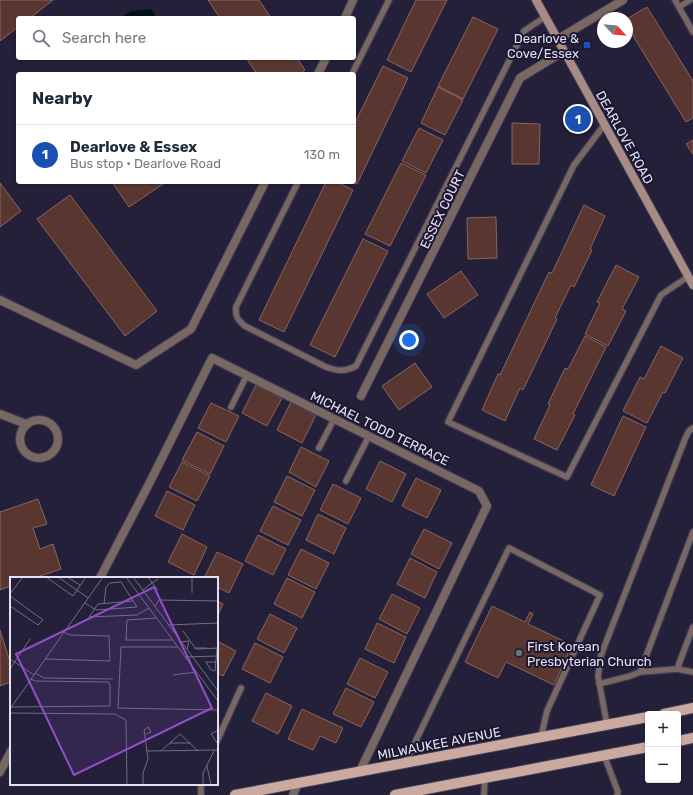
<!DOCTYPE html>
<meta charset="utf-8">
<style>
body{margin:0;font-family:Rubik,sans-serif;background:#f6f6f7;color:#1f2937}
.controls{position:absolute;right:12px;bottom:12px;display:grid;overflow:hidden;border-radius:4px;box-shadow:0 1px 3px #0004}
.controls button{width:36px;height:36px;display:grid;place-items:center;padding:0;border:0;border-bottom:1px solid #e0e1e3;background:#fff;color:#1f2937;font:20px sans-serif}
.compass{position:absolute;left:597px;top:12px;width:36px;height:36px;border-radius:50%;background:#fff;box-shadow:0 1px 3px #0004;rotate:116deg}
.you{position:absolute;left:409px;top:340px;width:14px;height:14px;margin:-10px;border:3px solid #fff;border-radius:50%;background:#1a73e8;box-shadow:0 0 0 6px #1a73e833}
.badge{display:grid;place-items:center;width:26px;height:26px;border-radius:50%;background:#d93025;color:#fff;font-size:13px;font-weight:700}
.pin{position:absolute;translate:-50% -50%;border:2px solid #fff;box-shadow:0 1px 4px #0006}
.list{margin:0;padding:0;list-style:none}
h2{display:flex;justify-content:space-between;align-items:center;height:52px;margin:0;padding:0 16px;font-size:17px}
h2 small{font-size:13px;font-weight:400;color:#747a83}
.list li{display:grid;grid-template-columns:26px 1fr auto;gap:12px;align-items:center;box-sizing:border-box;height:60px;padding:0 16px;border-top:1px solid #e0e1e3}
.list b{display:block;font-size:15px;white-space:nowrap}
.list p{margin:0;font-size:13px;white-space:nowrap;color:#747a83}
.list em{font-size:13px;font-style:normal;color:#747a83}
.icon{flex:none;width:22px;height:22px;fill:none;stroke:currentColor;stroke-width:2;stroke-linecap:round;stroke-linejoin:round}
.map{position:relative;flex:none;width:693px;height:795px;overflow:hidden}
.search{position:absolute;background:#fff;box-shadow:0 1px 3px #0004;left:16px;top:16px;width:340px;height:44px;display:flex;align-items:center;gap:10px;box-sizing:border-box;padding:0 14px;border-radius:4px;color:#747a83;font-size:15px}
.panel{position:absolute;background:#fff;box-shadow:0 1px 3px #0004;left:16px;top:72px;width:340px;height:112px;border-radius:4px}
.map>svg:first-child{display:block}
.water{fill:#001314}
.building{fill:#593730;stroke:#89665e}
.lines{fill:none;stroke-linecap:round;stroke-linejoin:round}
.service-casing{stroke:#403b54;stroke-width:8}
.minor-casing{stroke:#403b54;stroke-width:10}
.secondary-casing{stroke:#403b54;stroke-width:10}
.primary-casing{stroke:#403b54;stroke-width:12}
.service{stroke:#786762;stroke-width:5.5}
.minor{stroke:#786762;stroke-width:8}
.secondary{stroke:#a78c85;stroke-width:8}
.primary{stroke:#cba99f;stroke-width:10}
.transit-dot{fill:#1a4fb4;stroke:#1c1730;stroke-width:1.5}
.worship-dot{fill:#6b7280;stroke:#1c1730;stroke-width:1.5}
.labels{text-anchor:middle;stroke-width:4;stroke-linejoin:round;paint-order:stroke}
.poi-label{font-size:13px;fill:#e3e1f2;stroke:#1c1730;text-anchor:end}
.street-label{font-size:13px;fill:#e3e1f2;stroke:#1c1730}
.inset-road{fill:none;stroke:#716d84;stroke-width:1}
.view{fill:#9050c9;fill-opacity:0.15;stroke:#9050c9;stroke-width:2}
.inset-edge{fill:none;stroke:#e3e1f2;stroke-width:2}
</style>
<div class="map">
<svg width="693" height="795" viewBox="0 0 693 795">
<rect width="100%" height="100%" fill="#25203a"/>
<path class="water" d="M151 9 157 18H120L131 11Z"/>
<path class="building" d="M0 0H53L30 18H18V27L0 41Z
M208 0H259L271 18H220Z
M416 0H447L411 72 387 60Z
M647 7 693 81V118L686 122 627 26V19Z
M473 17 498 29 463 99 438 86Z
M246 58H297L305 70 300 74H257Z
M383 66 408 78 357 184 352 182H354V125Z
M438 87 463 100 445 135 421 123Z
M512 123 540 124 539 164H512Z
M419 128 443 140 426 173 402 161Z
M693 140V154L686 144Z
M401 163 426 175 390 246 365 234Z
M112 182H166L129 207Z
M326 182H337L353 190 284 332 259 320Z
M0 183 21 211 0 227Z
M70 195 157 311 125 336 37 219Z
M584 205 605 216 590 249 592 250 574 287 571 285 555 318 557 319 523 390 520 388 505 421 482 410 498 374 500 375 549 272 552 273Z
M496 217 497 258 468 259 467 218Z
M363 239 388 251 335 357 310 345Z
M616 265 639 277 622 309 626 311 608 346 585 334 600 303 597 302Z
M461 271 478 295 444 318 427 294Z
M585 336 606 347 573 414 575 415 557 450 534 439 550 405 548 404 565 368 568 369Z
M661 346 683 358 665 393 663 392 647 423 623 411 640 377 644 379Z
M415 363 432 387 399 410 382 386Z
M256 385 282 398 267 426 242 413Z
M291 402 316 415 302 443 277 430Z
M211 403 239 416 226 442 198 428Z
M623 416 646 427 614 496 591 485Z
M197 432 224 446 210 474 182 460Z
M301 447 329 461 316 487 289 472Z
M380 461 406 474 392 502 366 489Z
M182 462 210 476 197 501 169 487Z
M287 476 315 490 302 516 274 502Z
M416 478 441 490 427 518 402 506Z
M333 484 361 498 348 524 320 510Z
M167 491 195 505 183 530 155 516Z
M38 499 47 524 33 528 40 549 53 544 61 569 34 578H11V586L0 590V512Z
M273 506 301 520 288 545 260 531Z
M318 514 346 528 334 554 306 540Z
M424 529 452 543 439 569 411 554Z
M182 534 207 547 194 575 168 562Z
M258 535 286 549 273 575 245 561Z
M301 549 329 563 316 589 288 575Z
M217 552 243 564 229 593 217 587V578H204Z
M410 558 437 572 425 598 397 584Z
M287 578 315 592 302 618 274 604Z
M392 594 420 608 407 634 379 619Z
M217 601 223 604 217 617Z
M492 606 525 622 530 612 533 614 528 624 572 645 554 685 506 662 498 678 465 662Z
M270 614 297 628 284 653 257 639Z
M377 623 406 637 394 663 365 649Z
M0 630 11 665V682L0 686Z
M217 641 236 651 223 676 217 673Z
M255 643 283 657 270 683 242 669Z
M360 658 388 672 375 698 347 684Z
M346 688 374 702 361 727 333 714Z
M266 693 292 706 278 734 252 721Z
M302 709 343 728 336 743 320 736 313 750 288 739Z"/>
<g class="lines">
<g class="service-casing">
<path id="service" d="M675 0 693 32
M679 7 690 0
M352 74 389 0
M605 124 574 165 448 422 567 477 661 295 689 276
M298 182 236 307C235 317 238 320 245 326L326 367C337 371 345 372 356 366L524 31 545 17
M231 407 247 375
M319 448 334 419
M346 481 369 436
M693 532 640 672 677 669 693 672
M677 669 693 627
M599 684 630 676 640 672
M607 725 598 676 601 655 685 439 689 431 693 428
M217 741 241 688
M604 755 618 792 617 795
M405 763 509 548 600 595 547 711 541 737
M201 784V795
M484 795 485 778"/>
</g>
<g class="minor-casing">
<path id="minor" d="M345 18 353 0
M558 39 623 0
M318 74 326 58
M0 300 136 365 191 329 265 182
M361 396 520 78 564 51
M0 414 26 424
M20 439a19 19 0 1 1 38 0a19 19 0 1 1-38 0Z
M100 578 151 480 212 358 479 491 487 506 360 771
M0 772 11 751
M293 795 298 783"/>
</g>
<g class="secondary-casing">
<path id="secondary" d="M536 0 693 285"/>
</g>
<g class="primary-casing">
<path id="primary" d="M664 714 693 708
M678 741 693 738
M235 795 648 717
M395 795 648 747"/>
</g>
<use href="#service" class="service"/>
<use href="#minor" class="minor"/>
<use href="#secondary" class="secondary"/>
<use href="#primary" class="primary"/>
</g>
<rect class="transit-dot" x="583" y="41" width="8" height="8" rx="2"/>
<circle class="worship-dot" cx="519" cy="653" r="4"/>
<g class="labels">
<g class="poi-label">
<text x="579" y="43">Dearlove &amp;<tspan x="579" dy="15">Cove/Essex</tspan></text>
<text x="527" y="651" text-anchor="start">First Korean<tspan x="527" dy="15">Presbyterian Church</tspan></text>
</g>
<g class="street-label">
<text transform="translate(625 137) rotate(61)" y="5">DEARLOVE ROAD</text>
<text transform="translate(442 209) rotate(-64)" y="5">ESSEX COURT</text>
<text transform="translate(380 428) rotate(26)" y="5">MICHAEL TODD TERRACE</text>
<text transform="translate(439 743) rotate(-11)" y="5">MILWAUKEE AVENUE</text>
</g>
</g>
<g transform="translate(10 577)">
<rect width="208" height="208" fill="#25203a"/>
<path class="inset-road" d="M36 0 63 19 76 0M48 0 78 21M116 0 208 124M123 0 208 114M182 0V16M59 1 70 8M148 2 142 6 148 13M133 13 142 6 138 0M0 17 13 0M0 19 33 43 28 48 0 29M123 24 88 27 79 40 127 38 139 31M75 26 86 33 127 30 111 5 100 6 96 10 94 27M145 29 149 23 208 24M146 41 117 43 116 63H162M158 48 208 46M173 54 186 72 208 71M171 65 179 64 177 72M168 70H111L108 131 208 133M184 71H197M205 71 207 73 205 94 201 93 196 85H206M175 80 208 79M0 82 24 98M35 82 100 84 99 59 60 58 54 55M0 92 20 62M25 96 34 101 103 102M163 98 186 95M0 130 100 129V108L98 105 25 104 21 102M0 132 93 0M0 136 105 137 116 143 117 208M208 153 201 157 208 167M160 166H181M152 173 170 157 188 174M137 174 208 173M197 189 201 208M133 208V196L138 182 134 153 138 150 141 155 136 157M193 208V196L204 174"/>
<path class="view" d="M144 10 202 131 64 198 6 77Z"/>
<rect width="208" height="208" class="inset-edge"/>
</g>
</svg>
<div class="controls">
<button>+</button>
<button>−</button>
</div>
<svg class="compass" viewBox="-18 -18 36 36"><path d="M0-13l5 13h-10z" fill="#e53935"/><path d="M0 13l5-13h-10z" fill="#747a83"/></svg>
<div class="you"></div>
<div class="pin badge" style="left:578px;top:119px;background:#1a4fb4">1</div>
<div class="search"><svg class="icon" aria-label="search" viewBox="0 0 24 24"><circle cx="10" cy="10" r="6"/><path d="M15 15l6 6"/></svg>Search here</div>
<section class="panel">
<h2>Nearby<small></small></h2>
<ul class="list">
<li><span class="badge" style="background:#1a4fb4">1</span><div><b>Dearlove &amp; Essex</b><p>Bus stop · Dearlove Road</p></div><em>130 m</em></li>
</ul>
</section>
</div>
